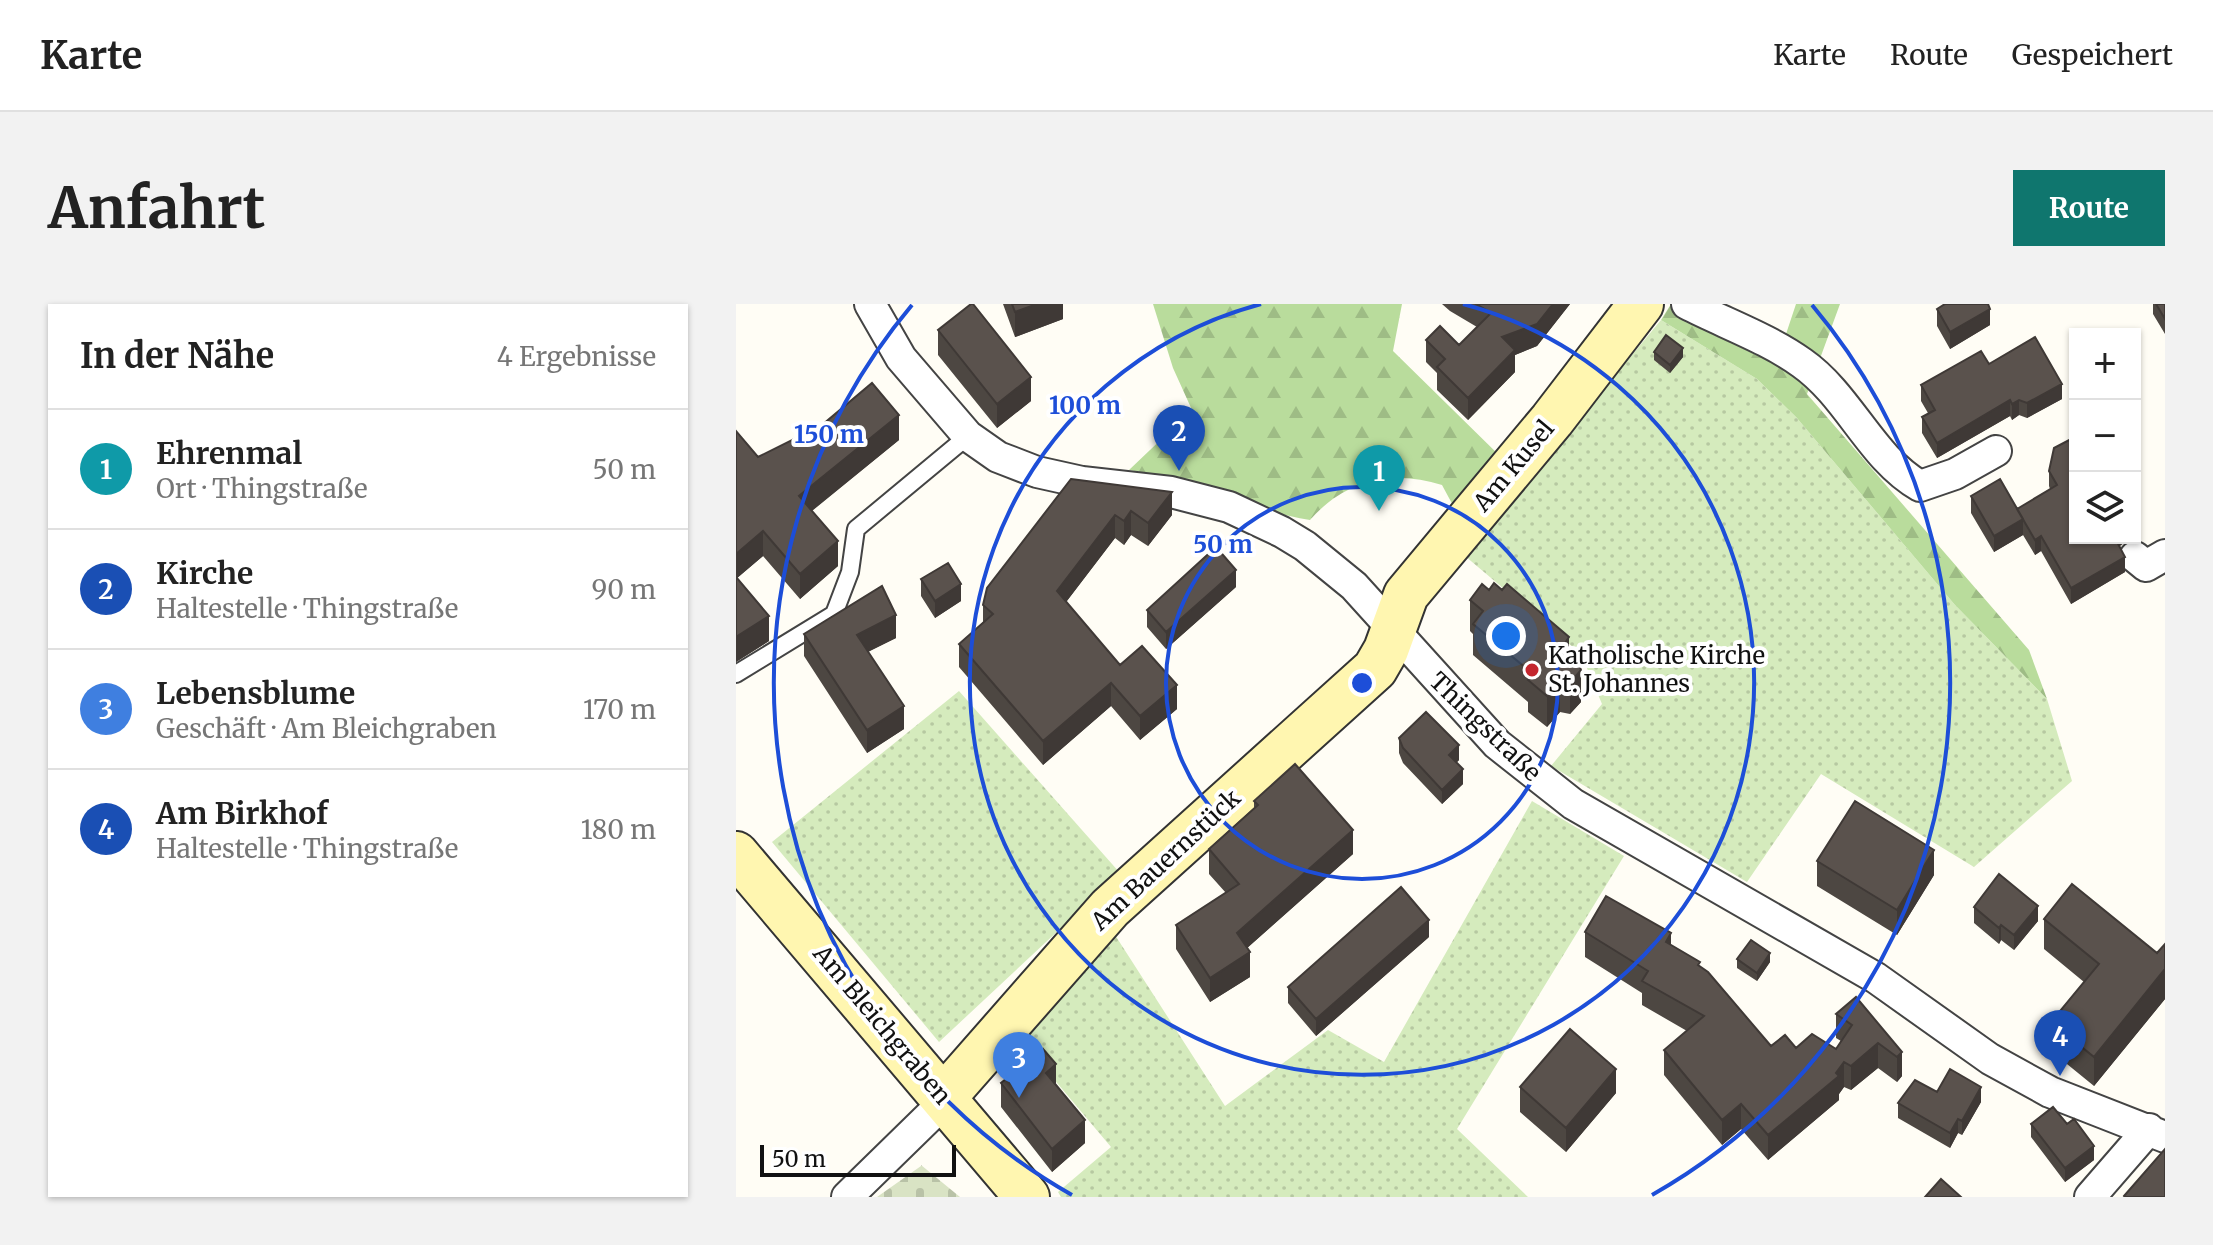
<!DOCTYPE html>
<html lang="de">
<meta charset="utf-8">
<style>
body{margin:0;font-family:Merriweather,serif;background:#f2f2f2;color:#222}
.controls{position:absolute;right:24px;top:24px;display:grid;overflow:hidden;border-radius:0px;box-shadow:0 2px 6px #0004}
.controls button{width:72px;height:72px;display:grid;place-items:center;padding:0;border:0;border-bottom:2px solid #e0e0e0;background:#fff;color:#222;font:40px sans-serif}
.scale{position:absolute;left:24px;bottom:20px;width:196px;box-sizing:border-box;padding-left:8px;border:4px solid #111;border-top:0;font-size:22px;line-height:28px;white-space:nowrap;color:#111;-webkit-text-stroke:6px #fff;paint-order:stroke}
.you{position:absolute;left:770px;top:332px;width:28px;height:28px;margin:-20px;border:6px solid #fff;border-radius:50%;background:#1a73e8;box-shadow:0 0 0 12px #1a73e833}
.badge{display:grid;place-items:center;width:52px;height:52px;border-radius:50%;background:#0f766e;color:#fff;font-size:26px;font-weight:700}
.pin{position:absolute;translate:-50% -66px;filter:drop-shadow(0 2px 4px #0008)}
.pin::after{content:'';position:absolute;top:42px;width:28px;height:24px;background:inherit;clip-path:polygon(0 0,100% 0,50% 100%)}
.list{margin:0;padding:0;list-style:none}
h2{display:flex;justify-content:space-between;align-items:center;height:104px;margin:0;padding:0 32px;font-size:34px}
h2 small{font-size:26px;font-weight:400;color:#767676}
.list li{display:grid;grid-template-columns:52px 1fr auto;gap:24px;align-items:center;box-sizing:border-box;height:120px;padding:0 32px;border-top:2px solid #e0e0e0}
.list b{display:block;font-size:30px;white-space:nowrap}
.list p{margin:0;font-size:26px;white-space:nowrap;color:#767676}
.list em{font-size:26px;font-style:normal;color:#767676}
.icon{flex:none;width:44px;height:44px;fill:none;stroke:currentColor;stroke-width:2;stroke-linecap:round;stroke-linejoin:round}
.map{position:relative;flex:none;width:1429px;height:893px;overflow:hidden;border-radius:0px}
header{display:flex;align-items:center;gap:48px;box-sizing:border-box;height:112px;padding:0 40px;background:#fff;border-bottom:2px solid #e0e0e0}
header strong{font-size:38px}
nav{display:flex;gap:44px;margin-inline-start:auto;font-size:28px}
.intro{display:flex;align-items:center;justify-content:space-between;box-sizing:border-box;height:192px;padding:0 48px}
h1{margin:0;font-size:56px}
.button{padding:20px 36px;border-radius:0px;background:#0f766e;color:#fff;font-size:28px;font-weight:700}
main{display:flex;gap:48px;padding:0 48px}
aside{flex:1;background:#fff;border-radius:0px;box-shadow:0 2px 6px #0004}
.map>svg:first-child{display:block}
.grass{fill:url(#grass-dots)}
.forest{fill:url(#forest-firs)}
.cemetery{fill:url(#cemetery-stones)}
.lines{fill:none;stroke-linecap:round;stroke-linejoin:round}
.lane-casing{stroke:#444;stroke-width:20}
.street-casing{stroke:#444;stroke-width:34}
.secondary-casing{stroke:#333;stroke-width:48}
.lane{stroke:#fff;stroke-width:16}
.street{stroke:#fff;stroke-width:30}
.secondary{stroke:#fff6b0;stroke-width:44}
.wall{fill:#4d4742}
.shaded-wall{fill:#3f3936}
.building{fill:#5a524d;stroke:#3f3936;stroke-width:2}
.ring{fill:none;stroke:#1d4ed8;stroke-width:4}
.poi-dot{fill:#c4262e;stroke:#fff;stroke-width:3}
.labels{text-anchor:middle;stroke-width:8;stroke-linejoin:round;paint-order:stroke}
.street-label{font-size:24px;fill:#111;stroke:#fff}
.poi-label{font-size:24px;fill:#111;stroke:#fff;text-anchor:start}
.centre{fill:#1d4ed8;stroke:#fff;stroke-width:4}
.ring-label{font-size:24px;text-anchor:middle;font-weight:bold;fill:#1d4ed8;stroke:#fff;stroke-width:8;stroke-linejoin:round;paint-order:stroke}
</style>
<header>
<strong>Karte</strong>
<nav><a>Karte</a><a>Route</a><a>Gespeichert</a></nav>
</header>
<div class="intro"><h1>Anfahrt</h1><a class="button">Route</a></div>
<main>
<aside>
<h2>In der Nähe<small>4 Ergebnisse</small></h2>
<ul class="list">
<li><span class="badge" style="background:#0f9aa8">1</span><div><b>Ehrenmal</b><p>Ort · Thingstraße</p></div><em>50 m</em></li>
<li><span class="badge" style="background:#1a4fb4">2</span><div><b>Kirche</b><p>Haltestelle · Thingstraße</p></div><em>90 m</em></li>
<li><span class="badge" style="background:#3f7fe0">3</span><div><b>Lebensblume</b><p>Geschäft · Am Bleichgraben</p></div><em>170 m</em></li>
<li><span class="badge" style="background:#1a4fb4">4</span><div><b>Am Birkhof</b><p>Haltestelle · Thingstraße</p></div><em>180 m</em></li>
</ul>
</aside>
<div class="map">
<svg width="1429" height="893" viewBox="0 0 1429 893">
<defs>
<pattern id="grass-dots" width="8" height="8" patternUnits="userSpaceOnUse" patternTransform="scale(2)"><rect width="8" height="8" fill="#d5ebbd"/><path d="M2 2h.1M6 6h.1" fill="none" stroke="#b6c8a1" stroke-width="1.8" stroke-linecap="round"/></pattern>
<pattern id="forest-firs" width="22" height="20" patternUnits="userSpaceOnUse" patternTransform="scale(2)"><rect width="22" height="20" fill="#b9dc9c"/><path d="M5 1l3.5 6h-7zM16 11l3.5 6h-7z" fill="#9ebc85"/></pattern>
<pattern id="cemetery-stones" width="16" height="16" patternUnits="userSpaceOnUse" patternTransform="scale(2)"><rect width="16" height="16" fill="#d9e3c4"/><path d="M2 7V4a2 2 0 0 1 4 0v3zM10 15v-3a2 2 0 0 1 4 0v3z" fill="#b9c2a7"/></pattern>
</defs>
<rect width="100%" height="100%" fill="#fffdf5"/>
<path class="grass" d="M925 16 1021 75 1060 113 1219 301 1311 395 1336 477 1238 563 1085 470 1011 578 815 462 866 400 845 350 729 252Z
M223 387 384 569 203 738 36 538Z
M796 497 888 552 721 825 792 893H325L322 888 375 843 284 735 379 631 489 802 592 726 648 758Z"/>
<path class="forest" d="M417 0H666L657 47 768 156 720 207 706 181C656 165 609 176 574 216 512 206 455 176 393 166L456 106 437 64Z
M935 0H948L942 14 1040 60 1060 0H1104L1071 90 1293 346 1311 395 1219 301 1060 113 1021 75 925 16Z"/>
<path class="cemetery" d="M185 861 224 893H141L185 862Z"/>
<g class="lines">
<g class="lane-casing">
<path id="lane" d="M0 370 98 310 114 268 120 225 232 132"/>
</g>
<g class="street-casing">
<path id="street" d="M134 0 165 54 232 132 262 153 301 168 346 178 435 188 493 203 546 228 569 242 618 282 761 440 837 500 1140 674 1254 755 1314 788 1429 833
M951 0C988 19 1033 35 1066 59 1113 92 1135 154 1184 182L1219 170 1260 147
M1399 253 1410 262 1429 251
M111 893 198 808 207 794
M1354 893 1413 825"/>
</g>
<g class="secondary-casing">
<path id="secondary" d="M0 550 291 893
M207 794 374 604 639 365 650 346 670 291 816 116 905 0"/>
</g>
<use href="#lane" class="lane"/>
<use href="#street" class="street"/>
<use href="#secondary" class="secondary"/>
</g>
<path class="wall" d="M267 0H327V15L279 33Z
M706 0H834L801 42 779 51V68L732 116 701 86V69L690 58V36L723 41 741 23 714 7Z
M1209 0H1252L1254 21 1214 45 1201 22V5Z
M1417 0H1429V30L1417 10Z
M202 26 295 97 261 124 202 51Z
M918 48 947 53 934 69 918 56Z
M1253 60 1326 95 1291 114 1283 111 1276 116 1274 112 1201 154 1186 129V113L1192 109 1185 97V81Z
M0 127 22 153 61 142 163 136 76 207 102 262 64 295 27 252 1 274 33 337 0 358Z
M1313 167 1389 234V238L1384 242 1389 268 1335 300 1305 247 1299 251 1287 231 1258 248 1235 209V192L1281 205 1314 185 1313 182Z
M335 175 436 211 412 242 395 231 388 241 379 234 330 298 384 361 441 405 404 436 375 402 307 461 223 363V340L247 318V301Z
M185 275 225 297 199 314 185 292Z
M500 283 430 345 411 323V306Z
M753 286 833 347 845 398 834 410 824 408 811 423 792 408V398L737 351V330L734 327V296Z
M68 330 160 334 132 348 168 425 131 449 68 352Z
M663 434 723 456 720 459 727 480 706 500 667 459 663 449Z
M518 497 617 550 511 644 514 673 474 698 440 645V621L490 589 473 570V545L518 505Z
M1081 557 1198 571 1161 631 1081 582Z
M1238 603 1302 617 1278 646 1265 636 1263 640 1238 619Z
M1308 615 1421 649 1429 640V695L1358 782 1315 747V718L1348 678 1308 645Z
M849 628 935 641 964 663 1035 742 1100 745 1105 737 1100 734V710L1166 748V772L1161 778 1142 764 1115 786 1108 783 1103 790V796L1032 856 1005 825 986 841 928 771V746L951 727 906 701V689L849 653Z
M693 633 580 732 552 699V683Z
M1001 655 1034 658 1021 677 1001 664Z
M265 779 320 781 349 839 316 868 265 803Z
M784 783 880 789 830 848 784 808Z
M1201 788 1245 798 1226 831 1222 829 1214 844 1162 814V799Z
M1295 820 1358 856 1329 878 1295 833Z"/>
<path class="shaded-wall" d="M301 0H327V15L279 33V8Z
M817 0H834L801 42 779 51V68L732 116V94L766 33Z
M1254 5V21L1214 45V28Z
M947 44V53L934 69V61Z
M295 73V97L261 124V100Z
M1326 80V95L1291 114V99Z
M1274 96V112L1201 154V139Z
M1283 96V111L1276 116V100Z
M163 111V136L63 217V192Z
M436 188V211L412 242V219Z
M395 207V231L388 241V217Z
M379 211V234L321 310V287Z
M1287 215V231L1258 248V232Z
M27 227V252L0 275V250Z
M1305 232V247L1299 251V236Z
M1377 234H1389V238L1377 246Z
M102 237V262L64 295V270Z
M1389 253V268L1335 300V284Z
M500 266V283L430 345V328Z
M225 280V297L199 314V297Z
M160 311V334L121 353V331Z
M33 312V337L0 358V333Z
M833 333V364L827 342Z
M845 366V398L834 410V379Z
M824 377V408L811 423V392Z
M375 379V402L307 461V437Z
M441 381V405L404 436V412Z
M168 402V425L131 449V426Z
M723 441V456L713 466V451Z
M727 465V480L706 500V486Z
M617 526V550L501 653V629Z
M1198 546V571L1161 631V606Z
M1302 602V617L1278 646V631Z
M693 616V633L580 732V715Z
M1265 621V636L1263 640V624Z
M935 629V653L930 638Z
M514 648V673L474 698V674Z
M1034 649V658L1021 677V669Z
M1429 665V695L1358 782V753Z
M1142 739V764L1115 786V762Z
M1166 748V772L1161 778V753Z
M1108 758V783L1103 790V796L1032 856V831L1100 769Z
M320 760V784L310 769Z
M880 765V789L830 848V824Z
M1245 783V798L1226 831V817Z
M1005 800V825L986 841V816Z
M1222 815V829L1214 844V829Z
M349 816V839L316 868V845Z
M1358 842V856L1329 878V864Z"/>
<path class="building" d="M235 0H237L295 73 261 100 202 26Z
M276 0H301L279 8Z
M740 0H817L801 20 766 33 779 46 732 94 701 63 709 55 690 36 704 22 723 41 755 9Z
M1209 0H1252L1254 5 1214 28 1201 5Z
M1420 0H1429V15Z
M930 31 947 44 934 61 918 48Z
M1299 33 1326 80 1291 99 1283 96 1276 100 1274 96 1201 139 1186 113 1199 106 1185 81 1245 47 1253 60Z
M136 79 163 111 63 192 102 237 64 270 27 227 0 250V127L22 153 58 135 61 142Z
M1339 133V234H1379L1389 253 1335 284 1305 232 1299 236 1281 205 1321 181 1313 167 1318 144Z
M335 175 436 188 412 219 395 207 388 217 379 211 321 287 384 361 406 342 441 381 404 412 375 379 307 437 223 340 257 310 247 301 251 284Z
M1264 175 1287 215 1258 232 1235 192Z
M480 243 500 266 430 328 411 306Z
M212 259 225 280 199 297 185 275Z
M0 273 33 312 0 333Z
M758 279 766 286 771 280 833 333 827 342 840 352 845 366 834 379 824 377 811 392 792 376 797 370 737 320 747 307 734 296 746 280 753 286Z
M146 282 160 311 121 331 168 402 131 426 68 330Z
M690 408 723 441 713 451 727 465 706 486 667 444 663 434Z
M559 460 617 526 501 629 514 648 474 674 440 621 503 580 473 545 522 501 518 497Z
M1119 497 1198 546 1161 606 1081 557Z
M1263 570 1302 602 1278 631 1265 621 1263 624 1238 603Z
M1336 580 1421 649 1429 640V665L1358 753 1315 718 1363 660 1308 615Z
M665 583 693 616 580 715 552 683Z
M870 592 935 629 930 638 964 658 962 661 972 668 1035 742 1049 731 1060 744 1076 730 1100 745 1116 721 1100 710 1120 693 1166 748 1161 753 1142 739 1115 762 1108 758 1100 769 1103 772 1032 831 1005 800 986 816 928 746 968 712 906 677 912 667 849 628Z
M1015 636 1034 649 1021 669 1001 655Z
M834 725 880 765 830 824 784 783Z
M307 745 320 760 310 769 349 816 316 845 265 779Z
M1214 765 1245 783 1226 817 1222 815 1214 829 1162 799 1179 776 1201 788Z
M1317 803 1331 820 1338 815 1358 842 1329 864 1295 820Z
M1429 845V893H1389L1388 892Z
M1205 875 1225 893H1189Z"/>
<g class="ring">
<circle cx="626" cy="379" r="196"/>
<path d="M727 0A392 392 0 1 1 525 0"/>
<path d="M336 891A588 588 0 0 1 176 1M1076 1A588 588 0 0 1 916 891"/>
</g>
<circle class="poi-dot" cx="796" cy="366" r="8"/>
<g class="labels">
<g class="street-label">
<text transform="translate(778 162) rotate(-50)" y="8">Am Kusel</text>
<text transform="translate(749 423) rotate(44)" y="8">Thingstraße</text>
<text transform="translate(430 556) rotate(-43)" y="8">Am Bauernstück</text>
<text transform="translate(146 721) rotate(50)" y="8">Am Bleichgraben</text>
</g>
<g class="poi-label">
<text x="812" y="360">Katholische Kirche<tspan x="812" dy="28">St. Johannes</tspan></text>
</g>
</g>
<circle cx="626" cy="379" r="12" class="centre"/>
<g class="ring-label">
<text x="349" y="110">100 m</text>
<text x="93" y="139">150 m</text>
<text x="487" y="249">50 m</text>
</g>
</svg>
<div class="controls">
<button>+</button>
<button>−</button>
<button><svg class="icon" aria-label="layers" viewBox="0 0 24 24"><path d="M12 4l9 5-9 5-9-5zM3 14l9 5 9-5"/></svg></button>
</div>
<div class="scale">50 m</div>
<div class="you"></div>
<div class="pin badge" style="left:643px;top:207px;background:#0f9aa8">1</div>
<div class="pin badge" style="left:443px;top:167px;background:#1a4fb4">2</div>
<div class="pin badge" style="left:283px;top:794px;background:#3f7fe0">3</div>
<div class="pin badge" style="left:1324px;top:772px;background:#1a4fb4">4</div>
</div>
</main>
